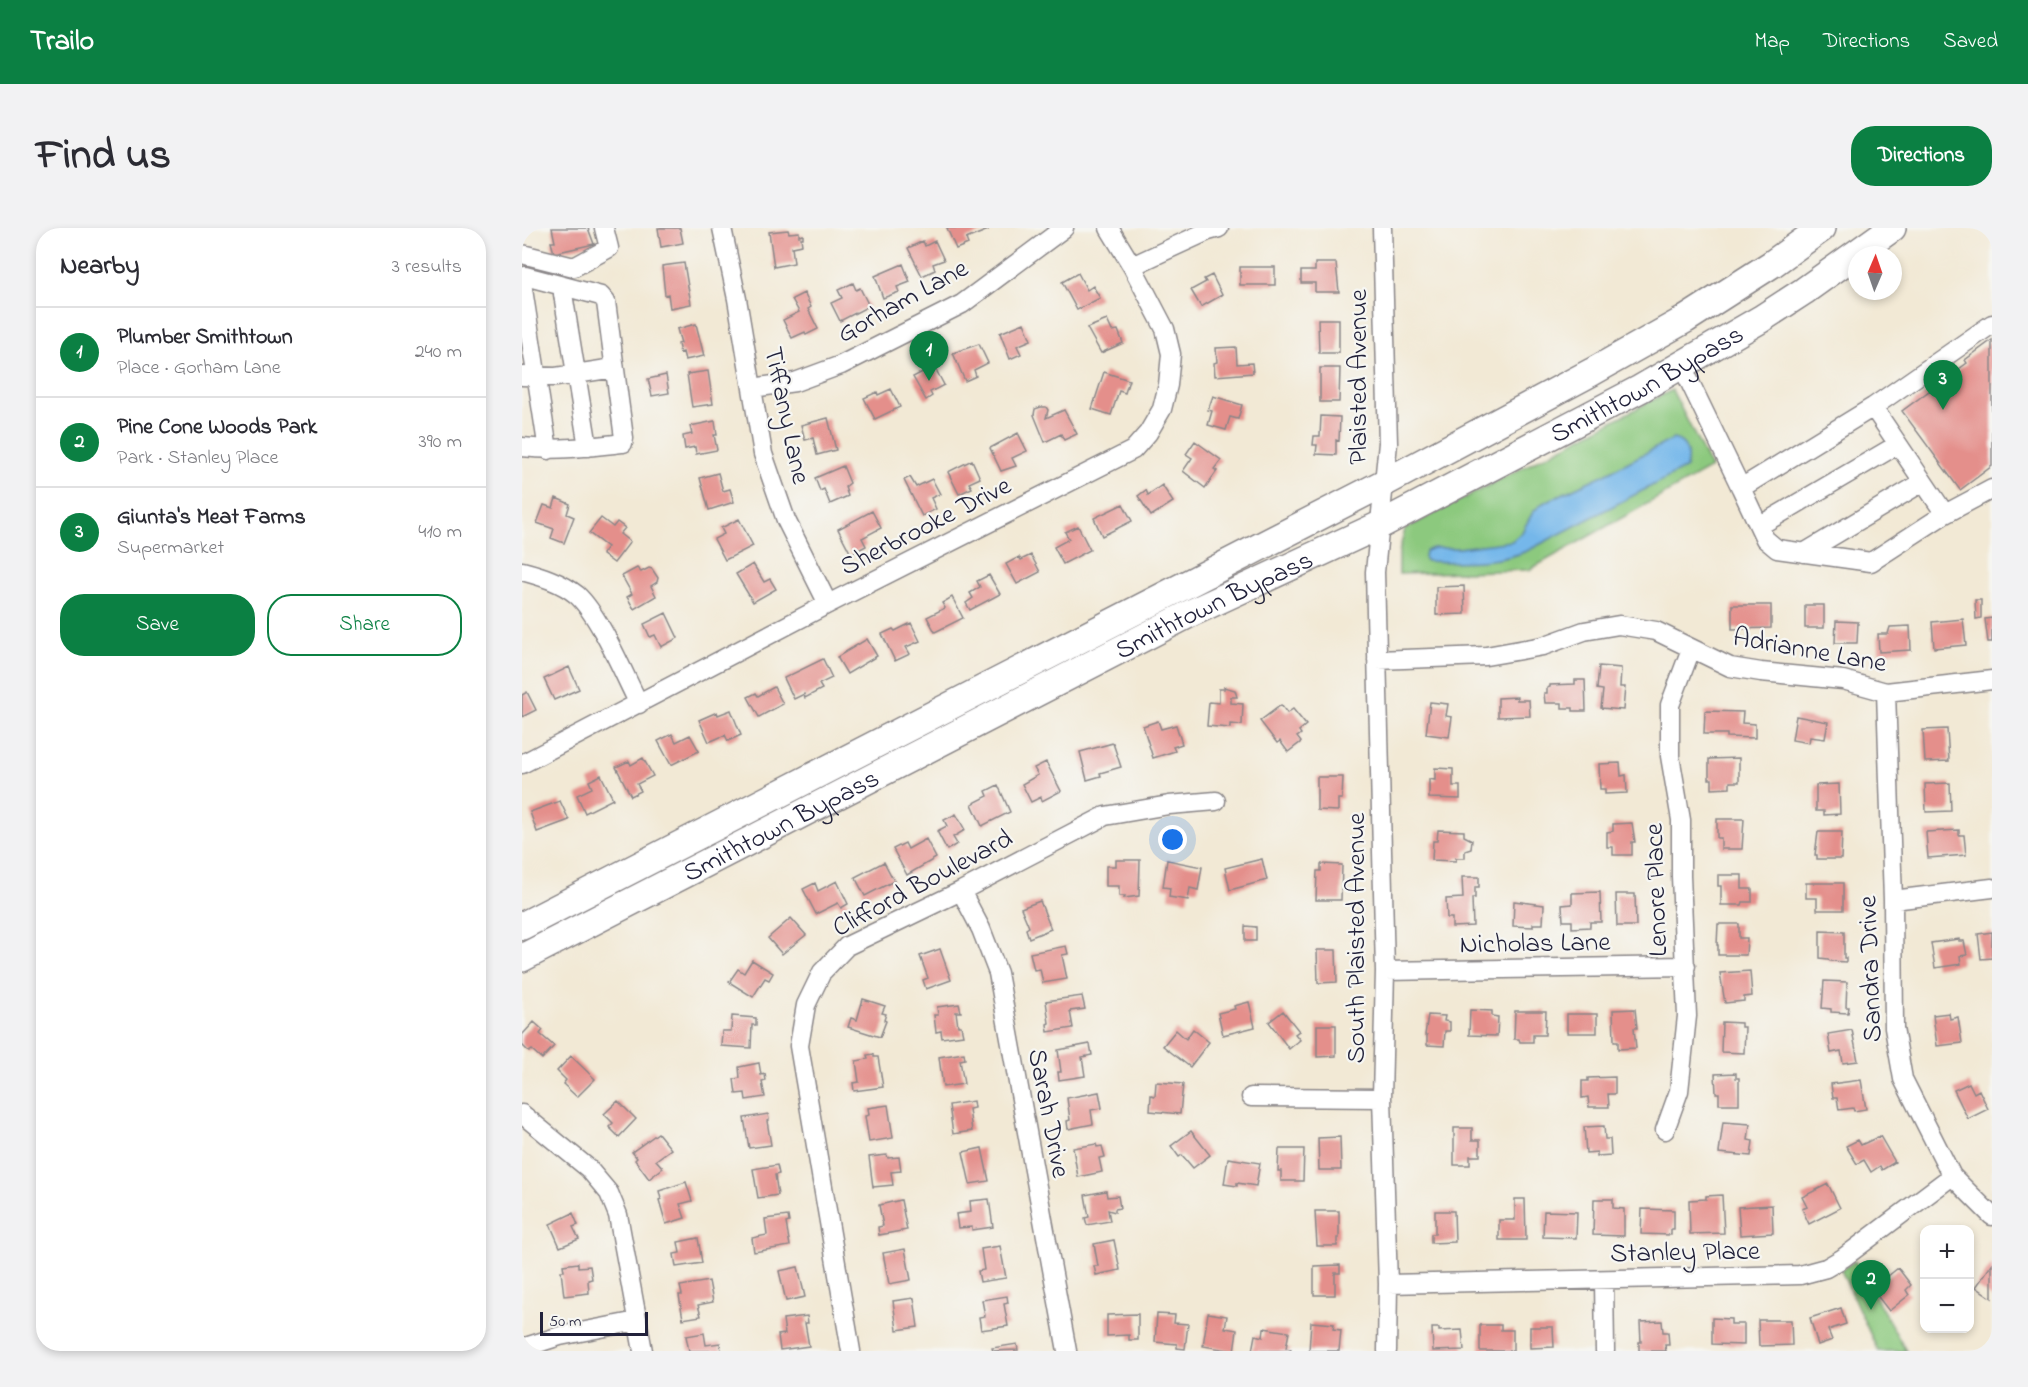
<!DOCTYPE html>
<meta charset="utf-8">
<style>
body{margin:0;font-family:"Indie Flower",sans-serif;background:#f2f2f3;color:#2b2b33}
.controls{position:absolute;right:18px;bottom:18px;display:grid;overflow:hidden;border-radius:12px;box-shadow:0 3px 9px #0003}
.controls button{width:54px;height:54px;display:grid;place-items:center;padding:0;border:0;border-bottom:2px solid #e1e1e2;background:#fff;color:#2b2b33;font:30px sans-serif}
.compass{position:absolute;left:1326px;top:18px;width:54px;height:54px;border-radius:50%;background:#fff;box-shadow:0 3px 9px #0003;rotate:2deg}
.scale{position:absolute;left:18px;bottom:15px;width:108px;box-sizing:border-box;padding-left:6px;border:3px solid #22223b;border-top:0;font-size:16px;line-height:21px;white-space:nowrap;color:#22223b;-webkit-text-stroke:4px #f6f6f2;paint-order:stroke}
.you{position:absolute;left:651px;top:612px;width:21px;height:21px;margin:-15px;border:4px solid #fff;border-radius:50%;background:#1a73e8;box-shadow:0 0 0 9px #1a73e833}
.badge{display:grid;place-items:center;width:39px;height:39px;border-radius:50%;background:#0b8043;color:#fff;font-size:20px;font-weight:700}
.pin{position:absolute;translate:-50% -50px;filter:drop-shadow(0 2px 3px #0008)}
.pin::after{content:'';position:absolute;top:32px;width:21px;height:18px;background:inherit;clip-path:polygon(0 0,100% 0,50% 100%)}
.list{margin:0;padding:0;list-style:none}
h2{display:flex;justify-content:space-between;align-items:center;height:78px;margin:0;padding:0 24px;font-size:26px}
h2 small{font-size:20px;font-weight:400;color:#7c7c81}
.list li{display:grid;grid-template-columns:39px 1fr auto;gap:18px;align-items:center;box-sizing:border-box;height:90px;padding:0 24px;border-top:2px solid #e1e1e2}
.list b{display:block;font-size:22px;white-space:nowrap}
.list p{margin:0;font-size:20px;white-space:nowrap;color:#7c7c81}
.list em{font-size:20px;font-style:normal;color:#7c7c81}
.actions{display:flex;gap:12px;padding:18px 24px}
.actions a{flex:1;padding:14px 0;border:2px solid #0b8043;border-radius:24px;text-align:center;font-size:21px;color:#0b8043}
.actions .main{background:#0b8043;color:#fff}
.map{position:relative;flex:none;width:1470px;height:1123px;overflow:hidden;border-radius:24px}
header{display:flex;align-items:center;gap:36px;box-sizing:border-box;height:84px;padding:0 30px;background:#0b8043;color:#fff}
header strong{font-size:28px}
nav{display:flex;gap:33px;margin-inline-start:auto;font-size:21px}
.intro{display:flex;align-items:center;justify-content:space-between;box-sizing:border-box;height:144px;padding:0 36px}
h1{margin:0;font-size:42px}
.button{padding:15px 27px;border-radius:24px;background:#0b8043;color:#fff;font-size:21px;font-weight:700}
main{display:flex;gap:36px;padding:0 36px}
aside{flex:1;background:#fff;border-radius:24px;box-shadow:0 3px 9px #0003}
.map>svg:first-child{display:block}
.green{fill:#8cc97e;stroke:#57765c;stroke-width:1.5}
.water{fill:#74b7ea;stroke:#4b6c92;stroke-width:1.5}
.building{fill:#e48f8b}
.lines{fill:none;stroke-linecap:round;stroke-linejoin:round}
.minor-casing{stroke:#8a8688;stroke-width:21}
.highway-casing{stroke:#8a8688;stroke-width:30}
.minor{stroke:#fff;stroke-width:18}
.highway{stroke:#fff;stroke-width:27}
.labels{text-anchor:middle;stroke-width:4.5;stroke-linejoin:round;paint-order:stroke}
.street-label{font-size:27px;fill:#22223b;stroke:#f6f6f2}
</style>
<header>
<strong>Trailo</strong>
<nav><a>Map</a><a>Directions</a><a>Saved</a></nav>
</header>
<div class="intro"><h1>Find us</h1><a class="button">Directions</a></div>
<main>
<aside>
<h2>Nearby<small>3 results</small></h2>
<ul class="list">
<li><span class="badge">1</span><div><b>Plumber Smithtown</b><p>Place · Gorham Lane</p></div><em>240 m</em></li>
<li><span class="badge">2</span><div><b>Pine Cone Woods Park</b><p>Park · Stanley Place</p></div><em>390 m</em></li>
<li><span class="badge">3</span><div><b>Giunta's Meat Farms</b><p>Supermarket</p></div><em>410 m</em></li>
</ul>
<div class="actions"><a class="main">Save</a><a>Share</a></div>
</aside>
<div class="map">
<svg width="1470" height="1123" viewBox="0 0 1470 1123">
<rect width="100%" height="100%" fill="#f6f6f2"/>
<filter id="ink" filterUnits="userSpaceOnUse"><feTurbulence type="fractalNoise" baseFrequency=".0167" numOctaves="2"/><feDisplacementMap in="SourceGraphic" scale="12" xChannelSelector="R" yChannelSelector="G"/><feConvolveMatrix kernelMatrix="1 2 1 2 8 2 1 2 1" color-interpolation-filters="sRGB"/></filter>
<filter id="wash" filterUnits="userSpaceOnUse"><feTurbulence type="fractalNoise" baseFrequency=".008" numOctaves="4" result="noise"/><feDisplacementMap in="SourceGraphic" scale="24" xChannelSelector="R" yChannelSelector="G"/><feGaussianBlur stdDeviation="1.35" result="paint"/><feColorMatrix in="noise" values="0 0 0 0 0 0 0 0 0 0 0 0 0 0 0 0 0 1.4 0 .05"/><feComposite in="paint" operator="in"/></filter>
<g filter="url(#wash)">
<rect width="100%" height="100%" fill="#f2e9d5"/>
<path class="green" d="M1150 162 1189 240 1007 342 877 346V324L883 301Z
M1333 1033 1384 1123H1356L1319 1042Z"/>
<path class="water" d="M1151 211C1166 214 1167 226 1164 240L1007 322C978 336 936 334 904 333L902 329 903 323 911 320H937L990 313 1000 304 1011 284 1021 275 1083 246Z"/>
<g id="blocks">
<path class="building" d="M30 0H66L72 16 32 25 29 14H33Z
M136 0H158L161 15 139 19Z
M425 0H465L466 2 444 11 446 16 434 21Z
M266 2 267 5 277 4V8L281 7V10H279L280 17 270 19 272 35 252 39 247 4Z
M401 13 403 18 413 13 422 32 411 36 413 42 400 48 386 20Z
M162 35 169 76 148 80 146 66 143 67 140 38Z
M793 35H814L817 64H793V55H779V43H793Z
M381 36 388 54 375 59 377 64 361 70 353 48Z
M718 39H753V57H718Z
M556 45 565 62 571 58 578 70 555 82 540 54Z
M690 47 700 67 679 79 669 62 684 54 682 51Z
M331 55 334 62 338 60 347 78 318 93 309 75 320 70 316 62Z
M282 65 289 79 286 81 296 101 284 107 283 104 270 110 261 92 277 84 270 71Z
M796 91H817V125H797Z
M585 92 590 103 596 102 601 115 579 125 565 100Z
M502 95 509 112 495 118 499 126 488 131 478 105Z
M174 96 182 128 163 132 161 124 158 125 156 116 159 115 155 101Z
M1470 112V238L1438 262 1380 183 1445 135 1443 132Z
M457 116 466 135 452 142 454 148 443 153 431 125Z
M714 119 715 136 730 135 731 145 693 148 692 135 695 134 694 120Z
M412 138 422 157 408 164 410 168 404 172 391 149Z
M798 140H818L817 174H798Z
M186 143 191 176 170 179 165 146Z
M582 144 607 152 603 165 597 163 589 187 570 181Z
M144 147 147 165 130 168 126 151Z
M369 161 378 179 353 191 342 170 355 164 356 167Z
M691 168 720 177 716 191 708 189 704 202 686 197 690 183 686 182Z
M519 179H524L526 182 524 190 542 182 555 206 542 212 539 206 523 214 512 187 513 181Z
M799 188 818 189 817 213 814 212V227L794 226 795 217H791L792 208H798Z
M306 190 314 222 295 227 291 210 283 212 279 197Z
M193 193 195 207H192L195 222 174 226 173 219 163 221 161 208 170 206 168 198Z
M496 205 505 223 490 230 494 238 479 243 468 220Z
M673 213 699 232 692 241 695 243 683 260 661 243 670 230 664 226Z
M450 232 458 250 447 255 450 260 437 266 426 244Z
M321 238 328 255 323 259 326 268 308 276 302 261 298 263 293 250Z
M196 245 201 263 208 261 212 274 187 282 178 250Z
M388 249 394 259 410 251 418 266 409 270 414 281 400 288 382 252Z
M640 257 651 274 629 288 616 268 624 262 626 267Z
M34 270 48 276 45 286 52 289 42 315 29 310 32 301 15 295 22 277 31 280Z
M601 276 610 293 580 308 572 290Z
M350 283 359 300 340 310 344 318 329 326 316 301Z
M79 290 91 299 95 294 103 300 98 306 108 314 92 335 80 326 85 319 67 305Z
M217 291 231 318 203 332 192 311 202 306 199 300Z
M556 298 568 322 541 336 532 319 547 311 543 304Z
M509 327 518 344 495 356 484 336 497 329 499 332Z
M231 336 242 354 248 351 254 361 231 374 214 346Z
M115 340 119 344 127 340 130 341 136 350 135 354 129 358 134 368 112 381 105 369 110 366 100 348Z
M467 347 478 366 448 382 444 375 451 370 448 365 458 359 455 353Z
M942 358 943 386 914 387V359Z
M430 369 441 390 413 404 405 389 423 380 420 375Z
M1453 372H1459V390L1454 391Z
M1210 377H1249V400L1210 401Z
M1283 377H1302V400H1283Z
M144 385 156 410 139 419 133 407 128 409 122 396Z
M1470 390V414H1466L1463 391Z
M1441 391 1444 417 1412 420 1410 394Z
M1314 393 1336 394 1335 415H1313Z
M389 395 398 413 384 419 388 426 373 433 360 406 371 401 373 403Z
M1388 398 1389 422 1357 424 1356 406H1366L1368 399Z
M345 411 355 428 325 446 315 429Z
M301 431 310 450 297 456 300 461 283 470 282 466 272 471 262 450Z
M1077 438 1099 440 1098 459H1103L1101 482 1079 480 1081 462 1075 461Z
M47 439 57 461 32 472 22 451Z
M1053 452H1063L1064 483H1051V480H1040V475H1023L1022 465H1025V460L1028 459V457L1053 456Z
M252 459 261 476 237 489 226 469 234 465 236 468Z
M702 459 713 462 715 469H709V475L721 476 720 497 708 496V500L685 498 687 474 697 475V461H702Z
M5 464 14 482 0 489V467Z
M995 469V472H1007L1008 488 976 489V470Z
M908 474 926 476 924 488 930 489 927 509 904 506Z
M759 477 765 485 771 481 784 497 777 503 779 506 775 509 779 514 766 524 758 513 755 515 738 493Z
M209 482 219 507 206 513 203 507 187 514 177 492 195 484 196 487Z
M1183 483 1221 484 1220 495 1233 496V510L1205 509V506H1182Z
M1274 488 1306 494 1303 511 1288 509 1287 515 1270 512Z
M636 493 639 501 654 497 660 516 651 519 653 523 631 530 621 498Z
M1425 501 1427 533 1403 534 1401 502Z
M150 506 154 514 168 507 177 523 149 537 136 513Z
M591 515 599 539 578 545 579 548 565 552 558 524Z
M121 530 131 548 115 556 119 563 109 568 94 539 107 533 109 537Z
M1217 530V554H1208V560L1190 561V551H1187V531Z
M524 534 539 563 520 573 519 569 509 574 500 556 516 547 512 540Z
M1098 535 1099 548 1104 547 1105 565 1083 566V561H1078L1077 536Z
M913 540 931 541V558H938V571L907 570V551L913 552Z
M79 547 91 571 63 585 55 567 70 560 67 553Z
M795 549H821L820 571H816V583L795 582Z
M1428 555 1429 583 1404 584 1403 556Z
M1317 556 1318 586 1302 587V583H1294V557Z
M476 557 488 584 460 598 450 576 466 568 464 563Z
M38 573 47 592 15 604 8 584Z
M434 586 443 602 431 609 435 616 425 622 415 603 425 598 422 592Z
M1195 591H1222L1220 621H1199V610H1195Z
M1110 595 1113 614H1110V627H1091V619H1085V604L1091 603V596Z
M916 602 942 603V608L950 612 949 621 943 623V630H934V633L910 632 911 613H915Z
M1437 602V607H1442L1444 627 1406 630 1404 604Z
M1296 604H1320L1319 631H1295V627H1293Z
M404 611 414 630 385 647 371 621 383 615 386 621Z
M740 631 745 652 708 662 703 640Z
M594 632H618L617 668 602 670 603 668H597V658H584V638H594Z
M645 632 680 639 676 662 668 660 666 672 647 669 648 660 641 659Z
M362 634 372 653 343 668 333 649Z
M799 636 820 637 819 672H794L795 643H799Z
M1196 647H1220V661H1230V674H1221L1220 677H1199V658H1196Z
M940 649H957V659H953V670H950L951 698 930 699V690H925L924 671 941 670Z
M315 653 326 676 319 680 316 675 294 686 281 661 293 655 296 663Z
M1284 655H1321V682H1295V670H1284Z
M1078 664 1079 694H1068V699L1050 700V693H1041L1040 677 1050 676V665Z
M1094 666H1113L1114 698H1095Z
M518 673 529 701 507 710 504 701 507 699 499 680Z
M992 673 1022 677 1021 696H1011V699L991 698Z
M269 690 284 707 260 726 246 710Z
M1196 696H1217V710H1225L1224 727H1196V717H1195Z
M723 698 734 699V713H723Z
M1298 703 1322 704V730H1324V734L1308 733 1306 731 1298 730Z
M1470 704V730L1459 731 1456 706Z
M1437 711V713H1442L1445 727 1438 728 1439 736 1413 740 1409 715Z
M544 718 546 726 540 727 545 751 521 755 518 741 512 742 508 725Z
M418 721 429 752 404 761 401 752 406 750 398 728Z
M795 722H814L815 754 796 755Z
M230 732 251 745 247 752 243 750 231 769 207 754 216 741 222 745Z
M1228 743 1230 768 1222 769V773L1203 775 1198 745Z
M1302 753 1325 754 1324 779H1327L1326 785 1309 784V781L1300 780Z
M560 768 563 781 548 783 551 800 526 804 525 796 527 795 524 773Z
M341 771 363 778 360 785 364 786 362 792 364 793 358 809 326 799 329 790 335 792Z
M727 774 733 799 701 807 696 785 713 781 712 778Z
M437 776 439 784H434L436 798H439L441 807 420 810 419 803 414 804 412 787H416L415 779Z
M1113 781 1115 800H1112L1114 820 1096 821V813H1092L1091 782Z
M948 782 970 783V788L976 789 975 808 947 807Z
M761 783 777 803 773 806 778 812 767 821 747 794Z
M993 783H1024L1023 807H1011V814H998L997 811H992Z
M1427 785 1428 791 1436 789 1440 815 1415 818 1411 787Z
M1045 786H1075V805H1045Z
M906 787 923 788 922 793 928 794V803H923L922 818 905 817V807H903Z
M210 788 234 790V797H230L229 820 199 818 200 803H209Z
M12 794 21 802 18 806 32 818 20 831 10 822 7 824 0 817V807Z
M1200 794 1219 795V799H1223L1222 825 1199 824Z
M795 797H814V828L795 829Z
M671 801 687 814 668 839 641 818 654 802 664 811Z
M1330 802 1336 833 1321 835 1319 823 1309 825 1306 806Z
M568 816 570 827 560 829 563 848 537 852 536 844H539L536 822Z
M442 825 443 831 438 832 442 856 421 859 417 829Z
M352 826V829H356L361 859 332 863 331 855 337 854 334 833 346 831 345 827Z
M49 828 73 851 55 869 41 856 44 852 35 843Z
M237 835 239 847 243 846 244 853 240 854 243 869 224 872 223 865 214 866 212 851 218 850 217 839Z
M1214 845V850H1217V876H1197V865H1194L1193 846Z
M1093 849V866H1086L1087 879H1067L1066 869 1060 870V853H1066V850Z
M1339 852 1344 881 1332 883 1331 880 1317 882 1315 870H1311L1309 856Z
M634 854 661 856 658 886 628 883 629 867 633 868Z
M1447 855 1452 865 1457 862 1466 881 1446 891 1432 862Z
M577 864 580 880 569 882 571 896 546 901 545 893 548 892 545 870Z
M96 873 114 891 97 909 87 899 91 895 82 886Z
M451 873 452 880 447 881 450 903 431 906 427 877Z
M366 877 371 910 347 914 343 888 347 887 346 880Z
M246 886 247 892 245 893 249 917 227 920 222 890Z
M1201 894 1228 896 1226 912 1231 913 1229 928 1197 925Z
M1082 898 1083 911H1088L1089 927 1075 928V924L1064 925 1062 899Z
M932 900H950V912H958V928H948V937H932Z
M669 903 688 927 671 940 660 927 657 929 649 918Z
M136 905 149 921 134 932 141 940 127 951 113 932 115 930 110 924Z
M1358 908 1373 934 1360 942 1358 938 1349 944 1342 932 1335 936 1324 918 1336 912 1339 917Z
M818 909 819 942H797L796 910Z
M574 916 575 919 580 918 583 929 577 930 580 944 556 949 551 920Z
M460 920 467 953 448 956 441 924Z
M757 921H782L781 953H759V943H756Z
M365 927 366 930 377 929 379 943 369 944 371 957 351 959 347 929Z
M706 930 738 935 734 958 715 955V958L702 956Z
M255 937 257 946 253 947 256 967 236 970 231 941Z
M164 954 170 973 158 976 163 990 144 996 137 972 139 971 137 963Z
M1306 956 1318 980 1287 996 1280 981 1285 979 1280 969Z
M584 963 585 969 596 968 598 980 593 981V984L586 982 588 993 565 997 563 990 567 989 563 967Z
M1200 967 1202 1005 1168 1006 1167 972 1184 971V968Z
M467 971 471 999 450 1002V999L436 1000 434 986 449 984 448 973Z
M993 971H1003L1004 1012H977V992H993Z
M1072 971H1091V980L1102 981V1008L1071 1007Z
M379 972 385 1002 357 1007 356 999 361 998 357 977Z
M1250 977 1251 1005 1218 1007 1216 979Z
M1120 981 1152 982V1001H1149V1007L1119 1006Z
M793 983H817V1010H815V1018H795Z
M913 983H932L933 1014 909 1015V1006H913Z
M1022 983 1055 984 1054 1010 1021 1009Z
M51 985 56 997 51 999 57 1011 38 1019 28 996Z
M266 988 267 994 264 995 268 1018 232 1024 230 1010 245 1007 243 991Z
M176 1010 180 1035 154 1039 152 1026 158 1025 156 1014Z
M592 1012 598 1042 574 1047 572 1038H576L572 1016Z
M478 1018 484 1050 458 1054 456 1043 462 1042 459 1021Z
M383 1021 389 1052 367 1056 361 1025Z
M56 1035V1039L68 1038 70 1051 66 1052 67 1065 42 1068 39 1043H42L41 1037Z
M1470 1036V1070L1454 1059Z
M818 1037V1045H813V1067H792V1038Z
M276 1039 283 1069 264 1073 257 1043Z
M1376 1040 1389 1057 1384 1062 1387 1067 1367 1083 1350 1061Z
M187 1053 191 1074 176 1077 179 1088 161 1091 157 1067H160L158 1058Z
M485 1068 486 1075 482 1076 486 1098 459 1102 457 1089 463 1088 460 1072Z
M392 1070 396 1099 375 1102 371 1073Z
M1319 1080 1324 1096 1306 1102 1310 1112 1296 1117 1288 1090Z
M686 1085 705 1088 703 1100 715 1102 712 1123 681 1118Z
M616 1086V1112H607V1107L585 1108V1087Z
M635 1086 653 1087 652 1095 666 1096 663 1121 655 1120V1116L633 1114Z
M285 1088 286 1095H283L287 1118 258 1122 256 1107 263 1106 261 1091Z
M1190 1090 1209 1091V1096H1222V1117L1190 1116Z
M1236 1092H1269L1270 1117 1237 1118Z
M1140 1093 1141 1104H1146L1147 1117H1143L1144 1123H1117V1114H1119L1118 1094Z
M789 1094 812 1096 811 1101 819 1102 817 1123H787Z
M958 1097H979V1102H991V1123H958Z
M1008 1099H1031L1032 1119 1008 1120Z
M742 1100 767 1104 764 1120 769 1121 768 1123H730L733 1107 741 1109Z
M910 1100H917V1103L940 1102 942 1122 911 1123Z
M182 1105 184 1117 198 1115 199 1123H167L164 1108Z
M495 1116 496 1122 471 1123 470 1120Z"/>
</g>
</g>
<g filter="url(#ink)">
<use href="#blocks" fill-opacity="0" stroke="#8a8688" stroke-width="1.5"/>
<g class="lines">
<g class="minor-casing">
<path id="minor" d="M200 0 215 71 241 226 264 292 306 376
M860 0 866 215 853 344 863 743 860 870 866 1056 865 1123
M0 26 52 39 87 20 82 0
M610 38 686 3 697 0
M0 55 3 48 79 68 84 74 102 210 101 215C67 219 34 223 0 219
M0 55 26 222
M41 58V66L66 219
M1160 138 1219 260 1351 179 1470 96
M0 148 34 149 92 140
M230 160 273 154 319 137 440 76 542 0
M1351 179 1423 286 1470 261
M1219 260 1243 311 1255 321 1349 334 1423 286
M1237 298 1375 217
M1282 325 1401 254
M0 343C19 348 39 354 55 367 78 388 102 447 117 476
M855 432 964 428 1021 418 1062 403 1097 397 1134 403 1208 439 1239 444 1321 452 1364 464 1470 452
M1364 464 1371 672 1372 800 1381 851 1430 948 1470 988
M0 536 306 376 611 222 626 205 640 181 646 157 649 126 643 101 610 38 587 0
M439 663 459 701 476 745 545 1123
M1371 672 1470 660
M863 743 1164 738
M729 869 860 870
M0 886 66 940 87 965 96 987 121 1123
M1143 902 1157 863 1165 788 1159 648V592L1148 528V477L1169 421
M1082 1052 1083 1123
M866 1056 1278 1047 1304 1040 1321 1030 1430 948
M0 1120 38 1108 115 1093
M329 1123 277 818 284 777 300 744 325 718 439 663 583 588 647 577 694 573"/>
</g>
<g class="highway-casing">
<g id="highway">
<path d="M0 698 862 255 1070 144 1164 91 1250 36 1300 0"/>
<path id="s1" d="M0 730 671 384 858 297 1118 161 1239 91 1282 63 1370 0"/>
</g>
</g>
<use href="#minor" class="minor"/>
<use href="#highway" class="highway"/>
</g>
</g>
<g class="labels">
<g class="street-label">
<text transform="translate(380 72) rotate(-29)" y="9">Gorham Lane</text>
<text transform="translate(835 149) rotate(-90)" y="9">Plaisted Avenue</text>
<text dy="9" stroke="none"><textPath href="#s1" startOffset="1263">Smithtown Bypass</textPath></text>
<text transform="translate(266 187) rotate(78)" y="9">Tiffany Lane</text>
<text transform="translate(403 297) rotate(-27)" y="9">Sherbrooke Drive</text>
<text dy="9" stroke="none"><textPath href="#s1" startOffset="777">Smithtown Bypass</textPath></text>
<text transform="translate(1288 421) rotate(10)" y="9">Adrianne Lane</text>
<text dy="9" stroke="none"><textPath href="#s1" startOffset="291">Smithtown Bypass</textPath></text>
<text transform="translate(400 654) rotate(-28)" y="9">Clifford Boulevard</text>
<text transform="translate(1133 662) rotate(-92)" y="9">Lenore Place</text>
<text transform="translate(833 710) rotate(-90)" y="9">South Plaisted Avenue</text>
<text transform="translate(1013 714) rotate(-1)" y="9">Nicholas Lane</text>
<text transform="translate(1347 741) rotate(-92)" y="9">Sandra Drive</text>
<text transform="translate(528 885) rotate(79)" y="9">Sarah Drive</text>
<text transform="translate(1163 1023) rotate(-1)" y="9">Stanley Place</text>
</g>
</g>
</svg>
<div class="controls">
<button>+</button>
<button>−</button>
</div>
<svg class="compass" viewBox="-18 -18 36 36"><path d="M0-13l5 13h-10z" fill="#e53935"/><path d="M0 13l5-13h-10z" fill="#7c7c81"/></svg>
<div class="scale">50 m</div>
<div class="you"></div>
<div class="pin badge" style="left:407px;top:153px">1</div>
<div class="pin badge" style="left:1349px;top:1082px">2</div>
<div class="pin badge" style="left:1421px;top:182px">3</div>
</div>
</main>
